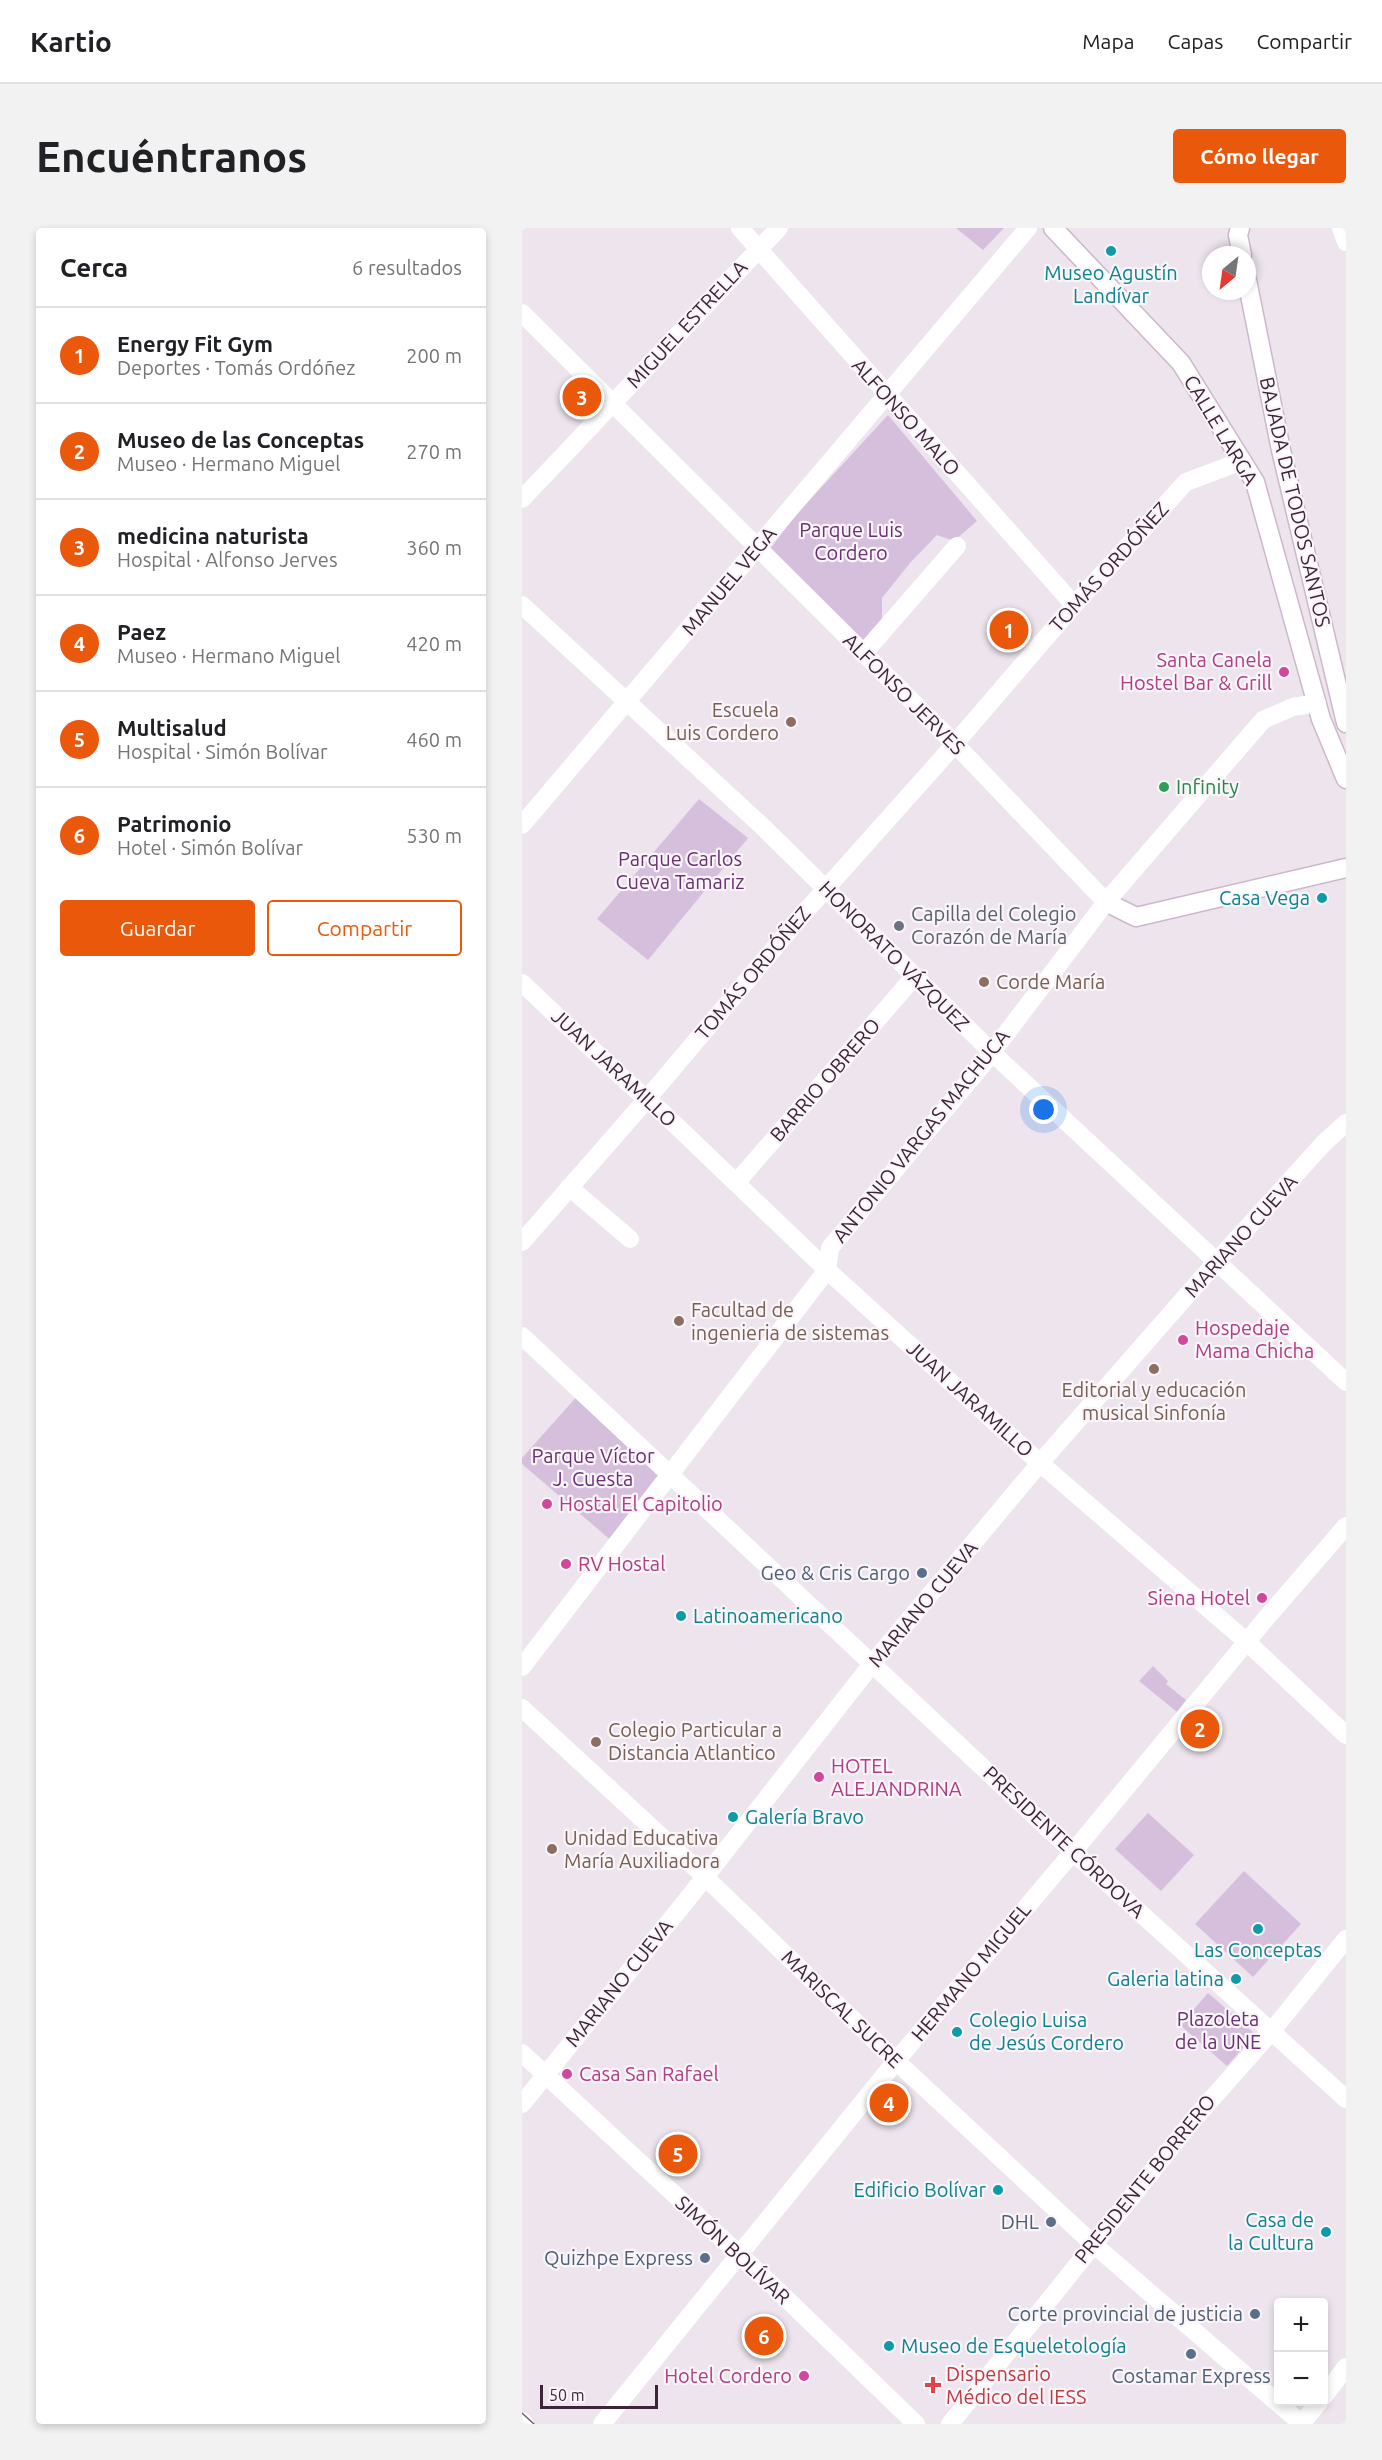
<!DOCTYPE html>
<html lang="es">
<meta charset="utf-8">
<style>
body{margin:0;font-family:Ubuntu,sans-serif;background:#f2f2f2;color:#202124}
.controls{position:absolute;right:18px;bottom:18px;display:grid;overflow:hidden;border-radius:6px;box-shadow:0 3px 9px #0003}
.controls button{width:54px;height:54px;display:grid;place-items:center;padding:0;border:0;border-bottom:2px solid #e0e0e0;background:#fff;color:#202124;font:30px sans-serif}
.compass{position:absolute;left:680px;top:18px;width:54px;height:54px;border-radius:50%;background:#fff;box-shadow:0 3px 9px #0003;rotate:209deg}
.scale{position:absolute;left:18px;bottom:15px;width:118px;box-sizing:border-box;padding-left:6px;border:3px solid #3e2439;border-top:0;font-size:16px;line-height:21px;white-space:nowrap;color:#3e2439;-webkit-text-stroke:4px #f9f5f9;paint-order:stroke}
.you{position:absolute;left:522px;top:882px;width:21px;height:21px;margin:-15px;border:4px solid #fff;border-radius:50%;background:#1a73e8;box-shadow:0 0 0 9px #1a73e833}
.badge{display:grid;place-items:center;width:39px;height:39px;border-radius:50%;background:#ea580c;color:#fff;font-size:20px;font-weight:700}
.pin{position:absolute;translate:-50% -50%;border:3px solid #fff;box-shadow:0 2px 6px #0006}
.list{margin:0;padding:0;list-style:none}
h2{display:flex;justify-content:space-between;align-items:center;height:78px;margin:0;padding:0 24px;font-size:26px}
h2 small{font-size:20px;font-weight:400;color:#757577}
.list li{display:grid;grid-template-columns:39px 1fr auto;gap:18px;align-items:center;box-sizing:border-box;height:96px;padding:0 24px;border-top:2px solid #e0e0e0}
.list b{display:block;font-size:22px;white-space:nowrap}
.list p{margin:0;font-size:20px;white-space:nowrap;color:#757577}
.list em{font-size:20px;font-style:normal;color:#757577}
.actions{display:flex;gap:12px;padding:18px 24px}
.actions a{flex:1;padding:14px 0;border:2px solid #ea580c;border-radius:6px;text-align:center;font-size:21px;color:#ea580c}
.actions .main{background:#ea580c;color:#fff}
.map{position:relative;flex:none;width:824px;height:2196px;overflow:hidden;border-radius:6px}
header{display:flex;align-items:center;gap:36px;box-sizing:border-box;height:84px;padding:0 30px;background:#fff;border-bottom:2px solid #e0e0e0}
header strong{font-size:28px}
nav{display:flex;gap:33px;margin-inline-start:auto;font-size:21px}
.intro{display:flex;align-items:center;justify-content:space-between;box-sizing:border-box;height:144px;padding:0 36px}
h1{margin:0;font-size:42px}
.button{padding:15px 27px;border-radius:6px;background:#ea580c;color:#fff;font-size:21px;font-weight:700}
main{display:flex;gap:36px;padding:0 36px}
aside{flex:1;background:#fff;border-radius:6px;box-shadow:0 3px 9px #0003}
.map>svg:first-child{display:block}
.green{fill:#d5bfdd}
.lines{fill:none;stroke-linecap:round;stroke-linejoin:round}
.secondary-casing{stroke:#ccb8ca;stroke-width:21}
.street{stroke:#fff;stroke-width:18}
.secondary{stroke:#fff;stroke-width:18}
.tram{stroke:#795f74;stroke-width:1.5}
.culture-dot{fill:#0f9aa8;stroke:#f9f5f9;stroke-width:2}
.hotel-dot{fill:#d1479c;stroke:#f9f5f9;stroke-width:2}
.education-dot{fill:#8d6e63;stroke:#f9f5f9;stroke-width:2}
.leisure-dot{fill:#2e9e5b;stroke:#f9f5f9;stroke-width:2}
.worship-dot{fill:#6b7280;stroke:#f9f5f9;stroke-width:2}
.service-dot{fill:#5c6f8a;stroke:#f9f5f9;stroke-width:2}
.health-dot{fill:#e0444e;stroke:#f9f5f9;stroke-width:2}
.labels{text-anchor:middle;stroke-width:4.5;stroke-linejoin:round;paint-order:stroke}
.culture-label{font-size:20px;fill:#0d838f;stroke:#f9f5f9;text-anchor:end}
.street-label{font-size:20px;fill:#3e2439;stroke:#f9f5f9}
.park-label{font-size:20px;fill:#6a3073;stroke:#f9f5f9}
.hotel-label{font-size:20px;fill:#b23c85;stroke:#f9f5f9;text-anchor:start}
.education-label{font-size:20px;fill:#785e54;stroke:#f9f5f9;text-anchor:start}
.leisure-label{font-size:20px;fill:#27864d;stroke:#f9f5f9;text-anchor:start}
.worship-label{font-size:20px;fill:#5b616d;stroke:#f9f5f9;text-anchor:start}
.service-label{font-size:20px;fill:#4e5e75;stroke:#f9f5f9;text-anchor:end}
.health-label{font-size:20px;fill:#be3a42;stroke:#f9f5f9;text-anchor:start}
</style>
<header>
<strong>Kartio</strong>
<nav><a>Mapa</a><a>Capas</a><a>Compartir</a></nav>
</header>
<div class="intro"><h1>Encuéntranos</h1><a class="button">Cómo llegar</a></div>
<main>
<aside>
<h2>Cerca<small>6 resultados</small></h2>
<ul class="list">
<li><span class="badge">1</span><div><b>Energy Fit Gym</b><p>Deportes · Tomás Ordóñez</p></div><em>200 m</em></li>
<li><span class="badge">2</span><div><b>Museo de las Conceptas</b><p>Museo · Hermano Miguel</p></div><em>270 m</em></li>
<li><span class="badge">3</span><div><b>medicina naturista</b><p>Hospital · Alfonso Jerves</p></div><em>360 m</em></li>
<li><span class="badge">4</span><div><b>Paez</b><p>Museo · Hermano Miguel</p></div><em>420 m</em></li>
<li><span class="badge">5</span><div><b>Multisalud</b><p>Hospital · Simón Bolívar</p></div><em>460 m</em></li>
<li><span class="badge">6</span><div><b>Patrimonio</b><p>Hotel · Simón Bolívar</p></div><em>530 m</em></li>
</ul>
<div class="actions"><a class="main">Guardar</a><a>Compartir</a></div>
</aside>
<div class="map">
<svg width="824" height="2196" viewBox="0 0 824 2196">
<rect width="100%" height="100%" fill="#ede4ed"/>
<path class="green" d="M434 0H482L461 22Z
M366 187 455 293 432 313 415 307 388 335 360 370V396L343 417 248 321 273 288Z
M177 571 226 610 126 732 75 691Z
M57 1166 144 1246 91 1314 0 1236V1230Z
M631 1438 646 1453 644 1456 664 1472 655 1484 617 1453Z
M626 1585 672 1627 639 1663 593 1621Z
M722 1643 779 1696 731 1749 673 1696Z
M686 1765 733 1806 705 1838 658 1797Z"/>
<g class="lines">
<g class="secondary-casing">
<path id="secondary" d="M531 0 659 135 733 254 799 491 824 551
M718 0 716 7 720 27
M725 52 759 222 824 495
M584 674 614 689 824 640"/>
</g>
<path class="street" d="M218 0 552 377
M819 0 824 14
M0 85 433 516 584 674
M0 271 257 0
M0 377 241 599 478 832 824 1154
M341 426 435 318
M0 597 506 0
M0 755 105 854 140 884 305 1042 518 1235 725 1414 824 1507
M214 955 392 749
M47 959 108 1011
M0 1014 125 871 283 684 417 534 552 377 664 254 720 233
M0 1108 551 1624 824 1871
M0 1439 305 1042 308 1020 461 836 584 674 741 492 771 479 795 475
M0 1480 182 1648 374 1833 570 2015 780 2196
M0 1825 248 2055 394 2196
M0 1876 172 1663 350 1436 518 1235 695 1033 802 915 824 895
M802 2168 824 2139
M0 2193 3 2196
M80 2196 374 1833 551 1624 746 1388 824 1298
M428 2196 672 1891 749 1804 824 1711
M779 2196 797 2174"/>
<use href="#secondary" class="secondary"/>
<path class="tram" d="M0 2185 12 2196"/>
</g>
<g class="culture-dot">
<circle cx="589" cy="23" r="6"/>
<circle cx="800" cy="670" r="6"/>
<circle cx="159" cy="1388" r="6"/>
<circle cx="211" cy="1589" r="6"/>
<circle cx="736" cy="1701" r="6"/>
<circle cx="714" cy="1751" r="6"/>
<circle cx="435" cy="1804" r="6"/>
<circle cx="476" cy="1962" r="6"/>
<circle cx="804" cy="2004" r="6"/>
<circle cx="367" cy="2118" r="6"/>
</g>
<g class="hotel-dot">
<circle cx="762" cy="444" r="6"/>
<circle cx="661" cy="1112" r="6"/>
<circle cx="25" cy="1276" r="6"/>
<circle cx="44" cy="1336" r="6"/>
<circle cx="740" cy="1370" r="6"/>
<circle cx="297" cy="1549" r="6"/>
<circle cx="45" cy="1846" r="6"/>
<circle cx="282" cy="2148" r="6"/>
</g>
<g class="education-dot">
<circle cx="269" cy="494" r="6"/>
<circle cx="462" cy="754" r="6"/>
<circle cx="157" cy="1093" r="6"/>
<circle cx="632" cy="1141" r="6"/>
<circle cx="74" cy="1514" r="6"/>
<circle cx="30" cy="1621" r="6"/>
</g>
<circle class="leisure-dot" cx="642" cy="559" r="6"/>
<circle class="worship-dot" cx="377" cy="698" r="6"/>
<g class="service-dot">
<circle cx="400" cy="1345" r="6"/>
<circle cx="529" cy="1994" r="6"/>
<circle cx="183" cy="2030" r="6"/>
<circle cx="733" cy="2086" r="6"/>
<circle cx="669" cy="2126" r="6"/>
</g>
<path class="health-dot" d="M408 2148h6v6h6v6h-6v6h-6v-6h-6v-6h6z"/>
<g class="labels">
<g class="culture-label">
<text x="589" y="52" text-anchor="middle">Museo Agustín<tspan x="589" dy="23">Landívar</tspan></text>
<text x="788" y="677">Casa Vega</text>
<text x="171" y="1395" text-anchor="start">Latinoamericano</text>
<text x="223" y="1596" text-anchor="start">Galería Bravo</text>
<text x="736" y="1729" text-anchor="middle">Las Conceptas</text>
<text x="702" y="1758">Galeria latina</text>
<text x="447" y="1799" text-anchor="start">Colegio Luisa<tspan x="447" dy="23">de Jesús Cordero</tspan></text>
<text x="464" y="1969">Edificio Bolívar</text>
<text x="792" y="1999">Casa de<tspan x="792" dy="23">la Cultura</tspan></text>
<text x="379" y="2125" text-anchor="start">Museo de Esqueletología</text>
</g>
<g class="street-label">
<text transform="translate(165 96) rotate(-47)" y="7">MIGUEL ESTRELLA</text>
<text transform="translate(384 189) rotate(48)" y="7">ALFONSO MALO</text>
<text transform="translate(699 202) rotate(59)" y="7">CALLE LARGA</text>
<text transform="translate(773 274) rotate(77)" y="7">BAJADA DE TODOS SANTOS</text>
<text transform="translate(587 339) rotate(-48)" y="7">TOMÁS ORDÓÑEZ</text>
<text transform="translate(207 353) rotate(-50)" y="7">MANUEL VEGA</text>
<text transform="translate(382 466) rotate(45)" y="7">ALFONSO JERVES</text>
<text transform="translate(372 728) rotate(45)" y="7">HONORATO VÁZQUEZ</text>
<text transform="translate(231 745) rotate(-50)" y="7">TOMÁS ORDÓÑEZ</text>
<text transform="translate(92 840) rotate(43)" y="7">JUAN JARAMILLO</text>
<text transform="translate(303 852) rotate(-49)" y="7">BARRIO OBRERO</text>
<text transform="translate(399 908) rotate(-51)" y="7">ANTONIO VARGAS MACHUCA</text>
<text transform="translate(719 1008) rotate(-48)" y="7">MARIANO CUEVA</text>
<text transform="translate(448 1171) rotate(42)" y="7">JUAN JARAMILLO</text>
<text transform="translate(401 1376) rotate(-50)" y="7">MARIANO CUEVA</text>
<text transform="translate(542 1614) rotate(43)" y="7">PRESIDENTE CÓRDOVA</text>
<text transform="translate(449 1744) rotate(-50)" y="7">HERMANO MIGUEL</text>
<text transform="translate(97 1755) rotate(-51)" y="7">MARIANO CUEVA</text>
<text transform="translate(320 1781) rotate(44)" y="7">MARISCAL SUCRE</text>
<text transform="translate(623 1951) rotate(-51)" y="7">PRESIDENTE BORRERO</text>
<text transform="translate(211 2022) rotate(43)" y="7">SIMÓN BOLÍVAR</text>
</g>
<g class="park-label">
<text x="329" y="309">Parque Luis<tspan x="329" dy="23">Cordero</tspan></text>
<text x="158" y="638">Parque Carlos<tspan x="158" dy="23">Cueva Tamariz</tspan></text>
<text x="71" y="1235">Parque Víctor<tspan x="71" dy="23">J. Cuesta</tspan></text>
<text x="696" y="1798">Plazoleta<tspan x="696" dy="23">de la UNE</tspan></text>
</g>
<g class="hotel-label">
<text x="750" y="439" text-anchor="end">Santa Canela<tspan x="750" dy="23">Hostel Bar &amp; Grill</tspan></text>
<text x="673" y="1107">Hospedaje<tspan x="673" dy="23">Mama Chicha</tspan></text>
<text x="37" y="1283">Hostal El Capitolio</text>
<text x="56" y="1343">RV Hostal</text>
<text x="728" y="1377" text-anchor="end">Siena Hotel</text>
<text x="309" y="1545">HOTEL<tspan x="309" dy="23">ALEJANDRINA</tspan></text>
<text x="57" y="1853">Casa San Rafael</text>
<text x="270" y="2155" text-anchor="end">Hotel Cordero</text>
</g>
<g class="education-label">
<text x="257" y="489" text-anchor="end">Escuela<tspan x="257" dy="23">Luis Cordero</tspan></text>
<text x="474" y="761">Corde María</text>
<text x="169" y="1089">Facultad de<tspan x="169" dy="23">ingenieria de sistemas</tspan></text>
<text x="632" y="1169" text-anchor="middle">Editorial y educación<tspan x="632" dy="23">musical Sinfonía</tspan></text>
<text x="86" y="1509">Colegio Particular a<tspan x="86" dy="23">Distancia Atlantico</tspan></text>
<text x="42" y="1617">Unidad Educativa<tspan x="42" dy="23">María Auxiliadora</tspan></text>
</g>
<g class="leisure-label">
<text x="654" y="566">Infinity</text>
</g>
<g class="worship-label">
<text x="389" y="693">Capilla del Colegio<tspan x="389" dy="23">Corazón de María</tspan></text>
</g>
<g class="service-label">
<text x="388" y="1352">Geo &amp; Cris Cargo</text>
<text x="517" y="2001">DHL</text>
<text x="171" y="2037">Quizhpe Express</text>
<text x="721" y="2093">Corte provincial de justicia</text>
<text x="669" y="2155" text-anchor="middle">Costamar Express</text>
</g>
<g class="health-label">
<text x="424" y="2153">Dispensario<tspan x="424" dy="23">Médico del IESS</tspan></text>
</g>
</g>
</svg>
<div class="controls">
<button>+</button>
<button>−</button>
</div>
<svg class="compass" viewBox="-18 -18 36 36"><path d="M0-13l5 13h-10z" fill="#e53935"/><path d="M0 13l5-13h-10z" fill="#757577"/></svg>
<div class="scale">50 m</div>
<div class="you"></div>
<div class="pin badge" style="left:487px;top:402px">1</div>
<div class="pin badge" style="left:678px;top:1501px">2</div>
<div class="pin badge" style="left:60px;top:169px">3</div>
<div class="pin badge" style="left:367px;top:1875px">4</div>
<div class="pin badge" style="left:156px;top:1926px">5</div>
<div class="pin badge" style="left:242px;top:2108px">6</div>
</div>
</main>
